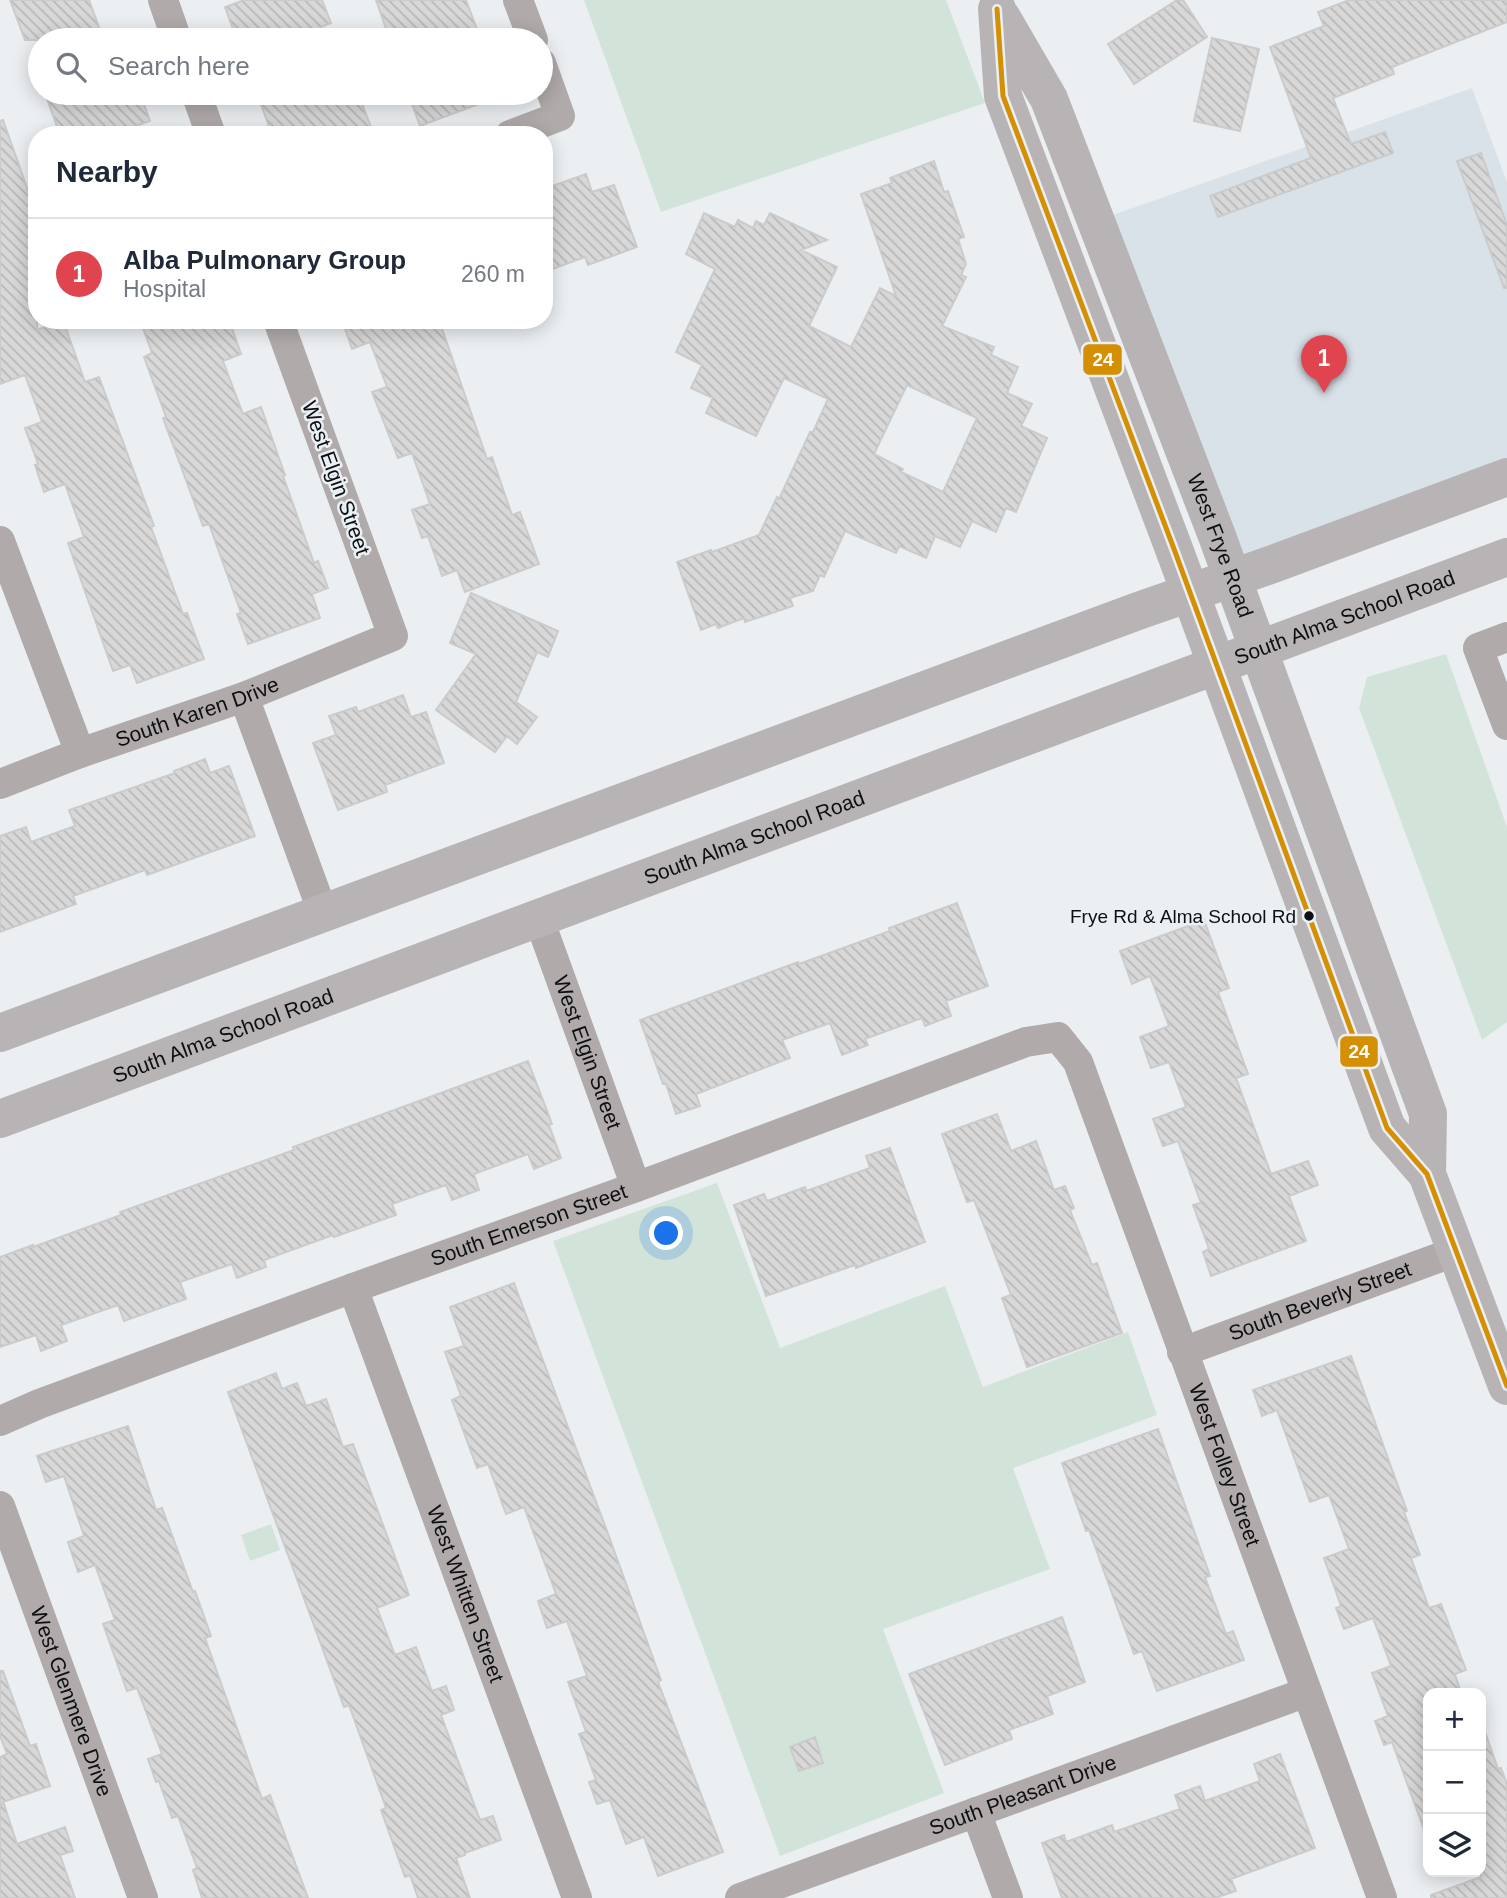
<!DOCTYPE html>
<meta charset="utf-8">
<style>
body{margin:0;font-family:Helvetica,sans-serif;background:#f2f2f3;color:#1f2937}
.controls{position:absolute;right:21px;bottom:21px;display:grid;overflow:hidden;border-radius:14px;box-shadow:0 4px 18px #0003}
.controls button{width:63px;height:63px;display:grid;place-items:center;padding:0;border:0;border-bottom:2px solid #e0e1e3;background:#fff;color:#1f2937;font:35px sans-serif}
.you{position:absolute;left:667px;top:1234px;width:24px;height:24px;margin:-18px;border:5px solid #fff;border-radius:50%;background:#1a73e8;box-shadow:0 0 0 10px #1a73e833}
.badge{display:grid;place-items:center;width:46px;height:46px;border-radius:50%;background:#5b5d60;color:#fff;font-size:23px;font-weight:700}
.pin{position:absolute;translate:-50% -58px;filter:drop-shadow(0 2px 4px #0008)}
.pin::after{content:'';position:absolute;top:37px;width:24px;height:21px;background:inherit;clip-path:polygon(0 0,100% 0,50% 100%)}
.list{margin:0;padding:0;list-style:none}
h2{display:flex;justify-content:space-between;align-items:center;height:91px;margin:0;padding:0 28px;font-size:30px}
h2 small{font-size:23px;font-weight:400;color:#747a83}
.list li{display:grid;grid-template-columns:46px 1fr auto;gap:21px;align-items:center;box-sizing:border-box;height:112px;padding:0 28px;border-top:2px solid #e0e1e3}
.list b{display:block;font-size:26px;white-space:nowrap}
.list p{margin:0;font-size:23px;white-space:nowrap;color:#747a83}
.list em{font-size:23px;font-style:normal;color:#747a83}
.icon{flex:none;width:38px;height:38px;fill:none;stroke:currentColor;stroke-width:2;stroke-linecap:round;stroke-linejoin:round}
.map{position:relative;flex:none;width:1507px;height:1898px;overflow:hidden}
.search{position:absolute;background:#fff;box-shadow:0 4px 18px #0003;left:28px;top:28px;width:525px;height:77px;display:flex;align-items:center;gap:18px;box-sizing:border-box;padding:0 24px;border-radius:38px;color:#747a83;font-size:26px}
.panel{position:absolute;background:#fff;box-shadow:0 4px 18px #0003;left:28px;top:126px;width:525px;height:203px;border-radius:28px}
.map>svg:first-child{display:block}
.built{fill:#dae2e9}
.park{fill:#d2e4da}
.building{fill:url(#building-back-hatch);stroke:#cbcbcc;stroke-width:2;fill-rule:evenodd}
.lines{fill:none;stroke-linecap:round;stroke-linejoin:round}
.street{stroke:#b0aaab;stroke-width:30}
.secondary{stroke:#b8b4b6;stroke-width:38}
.bus-1-casing{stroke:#eaf0f4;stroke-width:10}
.bus-1{stroke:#d48f03;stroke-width:5}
.bus-dot{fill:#0d0f11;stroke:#eaf0f4;stroke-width:2.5}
.labels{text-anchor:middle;stroke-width:5;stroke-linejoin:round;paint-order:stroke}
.bus-label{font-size:19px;fill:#0d0f11;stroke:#eaf0f4;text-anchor:end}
.street-label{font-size:21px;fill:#0d0f11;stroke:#eaf0f4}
.line-badge{stroke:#eaf0f4;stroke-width:2.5}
.badge-label{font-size:19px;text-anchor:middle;font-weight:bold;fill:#fff}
</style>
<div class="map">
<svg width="1507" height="1898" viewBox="0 0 1507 1898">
<defs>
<pattern id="building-back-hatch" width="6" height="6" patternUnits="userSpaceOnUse" patternTransform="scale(1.75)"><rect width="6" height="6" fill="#d8d8d9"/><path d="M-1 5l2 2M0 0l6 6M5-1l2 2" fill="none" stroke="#b8b8b9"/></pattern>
</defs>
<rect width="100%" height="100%" fill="#eceff2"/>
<path class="built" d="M1472 88 1507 182V477L1232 578 1096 221Z"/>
<path class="park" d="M584 0H946L985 103 661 212Z
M1446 654 1507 827V1022L1482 1040 1359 708 1367 677Z
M717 1183 780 1348 945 1286 983 1387 1128 1332 1157 1415 1013 1468 1050 1569 883 1629 944 1793 780 1856 553 1241Z
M271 1524 280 1550 250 1561 241 1535Z"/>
<path class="building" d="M10 0H89L100 30 71 40H25Z
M244 0H322L331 23 321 27 326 40H237L225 7Z
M376 0H466L481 40H390Z
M1177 0H1183L1207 37 1134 84 1108 44Z
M1349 0H1507V22L1392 67 1394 74 1333 98 1351 144 1385 132 1393 153 1218 217 1210 196 1311 158 1270 47 1324 26 1318 12Z
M1212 38 1259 49 1240 131 1194 121Z
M45 93H140L150 121 133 127 136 135H60Z
M257 93H358L374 135H272Z
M408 93H502L503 95 420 126Z
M3 120 37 216V330L63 320 85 382 99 377 154 526 151 527 183 614 187 613 204 659 137 683 130 665 113 671 68 543 84 537 65 484 44 492 35 465 38 464 25 428 42 422 25 375 0 384V121Z
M1481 153 1507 225V288H1504L1457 161Z
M934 161 944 192 948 191 964 237 958 239 966 264 961 275 966 277 942 326 994 347 991 355 1018 367 1007 393 1032 404 1021 426 1047 438 1016 512 1006 508 996 532 972 521 960 547 935 536 926 558 899 546 896 553 845 531 824 577 820 575 813 591 790 598 793 606 745 622 744 618 718 628 716 624 701 630 677 562 711 550 712 552 759 535 777 497 779 499 810 432H813L828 399 784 378 756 436 706 413 713 398 691 388 702 365 676 352 715 269 686 254 704 213 735 227 738 220 753 228 756 221 764 225 770 213 827 240 801 250 837 267 809 326 851 347 880 288 896 296 861 194 892 183 890 178ZM907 385 977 418 943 492 901 472 903 469 874 454Z
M586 174 592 192 614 185 637 247 588 265 585 257 544 272V189Z
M140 320H229L241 354 223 361 243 414 261 407 285 475 283 476 314 563 318 561 328 588 312 594 320 618 248 644 237 614 241 613 209 524 203 526 163 418 166 417 144 357 152 353Z
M342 320H439L487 459 492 457 512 515 520 512 539 564 465 592 457 570 442 576 428 536 422 538 412 510 430 504 412 453 398 458 372 392 387 387 370 342 352 349Z
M471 593 558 631 548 657 537 652 516 702 537 717 517 744 507 736 495 752 436 710 476 654 450 643Z
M403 695 411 717 426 712 444 763 385 785 387 792 338 810 313 743 336 735 329 716 356 707 358 712Z
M205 759 210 773 229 766 255 836 147 875 145 870 73 896 76 904 0 932V836L26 827 31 842 75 826 69 810 175 773 174 771Z
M957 903 988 986 946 1001 951 1016 925 1026 922 1018 865 1039 868 1045 842 1055 830 1023 782 1040 790 1058 696 1094 700 1106 676 1114 666 1084H663L640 1020 798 962 799 964 890 931 889 928Z
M1204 920 1229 988 1218 992 1248 1074 1236 1078 1271 1174 1308 1161 1318 1185 1289 1196 1306 1241 1211 1276 1203 1252 1209 1249 1193 1205 1201 1203 1178 1141 1163 1146 1153 1119 1186 1107 1169 1062 1151 1068 1140 1037 1169 1026 1150 976 1132 984 1120 951Z
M528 1061 552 1124 549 1125 561 1158 534 1169 528 1154 474 1174 479 1190 452 1200 446 1185 392 1204 396 1215 334 1237 333 1235 264 1260 266 1267 237 1278 232 1264 180 1282 186 1299 124 1321 118 1305 61 1325 67 1341 41 1351 36 1335 0 1347V1257L33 1245V1247L121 1215 120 1212 294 1150 293 1147Z
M997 1114 1011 1151 1036 1141 1054 1190 1065 1186 1074 1208 1070 1210 1092 1265 1097 1263 1122 1333 1027 1367 1002 1298 1011 1295 974 1200 967 1202 942 1134Z
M890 1148 925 1242 856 1268 855 1265 766 1296 734 1205 764 1194 767 1201 805 1187 806 1191 870 1168 866 1156Z
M514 1283 607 1531 661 1680 658 1682 723 1852 658 1876 644 1837 626 1844 610 1800 597 1804 589 1782 596 1780 579 1734 586 1732 568 1682 587 1676 567 1621 547 1628 538 1601 556 1594 524 1507 506 1514 488 1464 477 1468 452 1400 461 1396 445 1352 464 1346 450 1307Z
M1351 1356 1407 1511 1404 1512 1420 1555 1411 1558 1429 1608 1441 1604 1466 1670 1455 1674 1461 1693H1428V1835H1426L1392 1742 1384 1745 1375 1721 1388 1716 1372 1673 1391 1666 1373 1618 1344 1629 1336 1608 1341 1606 1324 1558 1349 1549 1329 1495 1310 1502 1277 1410 1262 1416 1253 1390Z
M276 1373 282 1389 297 1383 306 1406 326 1399 343 1447 353 1444 409 1595 377 1608 395 1655 416 1647 432 1691 446 1686 454 1710 441 1715 464 1777 480 1820 493 1816 501 1840 465 1853V1855L456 1858 470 1898H418L410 1875 405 1877 381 1810 386 1808 349 1705 344 1707 228 1392Z
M128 1426 156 1510 162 1508 193 1592 195 1591 211 1636 205 1638 262 1799 270 1795 308 1898H202L193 1870 197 1868 178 1816 172 1818 159 1781 156 1782 148 1759 162 1754 137 1688 127 1691 103 1624 115 1620 95 1565 78 1572 68 1542 84 1536 64 1476 46 1482 37 1456Z
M1158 1429 1210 1576 1205 1577 1226 1634 1233 1631 1244 1660 1157 1691 1142 1651 1134 1654 1089 1530 1086 1531 1062 1463Z
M1062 1617 1085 1682 1047 1696 1053 1714 1009 1730 1012 1739 945 1765 909 1674Z
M0 1671H3L30 1746 36 1744 50 1786 0 1803V1757L7 1754 0 1736Z
M1484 1729 1498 1769 1501 1768 1507 1784V1898H1431V1895L1481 1877V1730Z
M815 1737 823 1763 799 1771 790 1747Z
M1280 1754 1315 1848 1231 1879 1236 1891 1215 1898H1062L1042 1843 1064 1835 1066 1842 1112 1825 1114 1832 1180 1809 1175 1795 1200 1786 1205 1801 1260 1781 1254 1764Z
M4 1804 17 1844 65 1827 73 1851 60 1855 75 1898H0V1805Z"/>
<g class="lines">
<g class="street">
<path d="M163 0 177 40"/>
<path d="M518 0 533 40"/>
<path d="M196 93 211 135"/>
<path d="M510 135 560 116 541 63"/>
<path d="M0 541 80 753"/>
<path d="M1507 637 1478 648 1507 725"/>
<path d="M244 697 323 913"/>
<path id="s1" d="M0 784 80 753 244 697 393 636 278 320"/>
<path id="s2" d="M539 919 636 1187"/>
<path id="s3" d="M353 1288 577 1898"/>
<path id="s4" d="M1182 1352 1457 1251"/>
<path id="s5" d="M0 1421 39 1404 353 1288 636 1187 1026 1042 1058 1037 1078 1062 1382 1898"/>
<path id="s6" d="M0 1506 143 1898"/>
<path d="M976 1812 1008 1898"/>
<path id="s7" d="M740 1898 1307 1692"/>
</g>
<g class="secondary">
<path d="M997 9 1003 96 1174 549 1387 1128 1427 1174 1507 1386"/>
<path id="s8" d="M1002 18 1049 99 1217 536 1428 1114 1427 1174"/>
<path d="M0 1033 1138 611 1273 564 1507 477"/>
<path id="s9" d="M0 1119 1507 557"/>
</g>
<g class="bus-1-casing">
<path id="bus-1" d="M997 9 1003 96 1174 549 1387 1128 1427 1174 1507 1386"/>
</g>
<use href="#bus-1" class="bus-1"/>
</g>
<circle class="bus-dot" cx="1309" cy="916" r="6"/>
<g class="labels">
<g class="bus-label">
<text x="1296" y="923">Frye Rd &amp; Alma School Rd</text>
</g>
<g class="street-label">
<text transform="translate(336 478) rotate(70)" y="7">West Elgin Street</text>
<text dy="7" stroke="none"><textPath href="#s8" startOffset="572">West Frye Road</textPath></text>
<text dy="7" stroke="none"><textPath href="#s9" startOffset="1435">South Alma School Road</textPath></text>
<text dy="7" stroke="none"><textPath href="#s1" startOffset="210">South Karen Drive</textPath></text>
<text dy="7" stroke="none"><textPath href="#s9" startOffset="805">South Alma School Road</textPath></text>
<text dy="7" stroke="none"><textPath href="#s9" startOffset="238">South Alma School Road</textPath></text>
<text dy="7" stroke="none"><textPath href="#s2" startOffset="142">West Elgin Street</textPath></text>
<text dy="7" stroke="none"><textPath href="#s5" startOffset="564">South Emerson Street</textPath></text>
<text dy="7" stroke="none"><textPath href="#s4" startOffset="147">South Beverly Street</textPath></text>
<text dy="7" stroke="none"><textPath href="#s5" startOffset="1587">West Folley Street</textPath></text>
<text dy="7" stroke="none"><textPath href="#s3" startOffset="326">West Whitten Street</textPath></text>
<text dy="7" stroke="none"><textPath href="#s6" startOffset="208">West Glenmere Drive</textPath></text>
<text dy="7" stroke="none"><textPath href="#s7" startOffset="301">South Pleasant Drive</textPath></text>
</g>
</g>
<g class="line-badge">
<rect x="1082" y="343" width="41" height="33" rx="7" fill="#d48f03"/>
<rect x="1339" y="1035" width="40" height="33" rx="7" fill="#d48f03"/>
</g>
<g class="badge-label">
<text x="1103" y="366">24</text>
<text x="1359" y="1058">24</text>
</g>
</svg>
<div class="controls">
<button>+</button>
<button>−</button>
<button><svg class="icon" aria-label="layers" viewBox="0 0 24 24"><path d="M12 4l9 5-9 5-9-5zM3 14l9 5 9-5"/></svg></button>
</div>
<div class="you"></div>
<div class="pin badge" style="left:1324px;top:393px;background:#e0444e">1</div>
<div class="search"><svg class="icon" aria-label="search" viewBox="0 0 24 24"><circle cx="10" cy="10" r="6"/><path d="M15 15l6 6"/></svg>Search here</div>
<section class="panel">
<h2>Nearby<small></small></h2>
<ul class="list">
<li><span class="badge" style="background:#e0444e">1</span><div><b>Alba Pulmonary Group</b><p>Hospital</p></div><em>260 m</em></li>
</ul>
</section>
</div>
